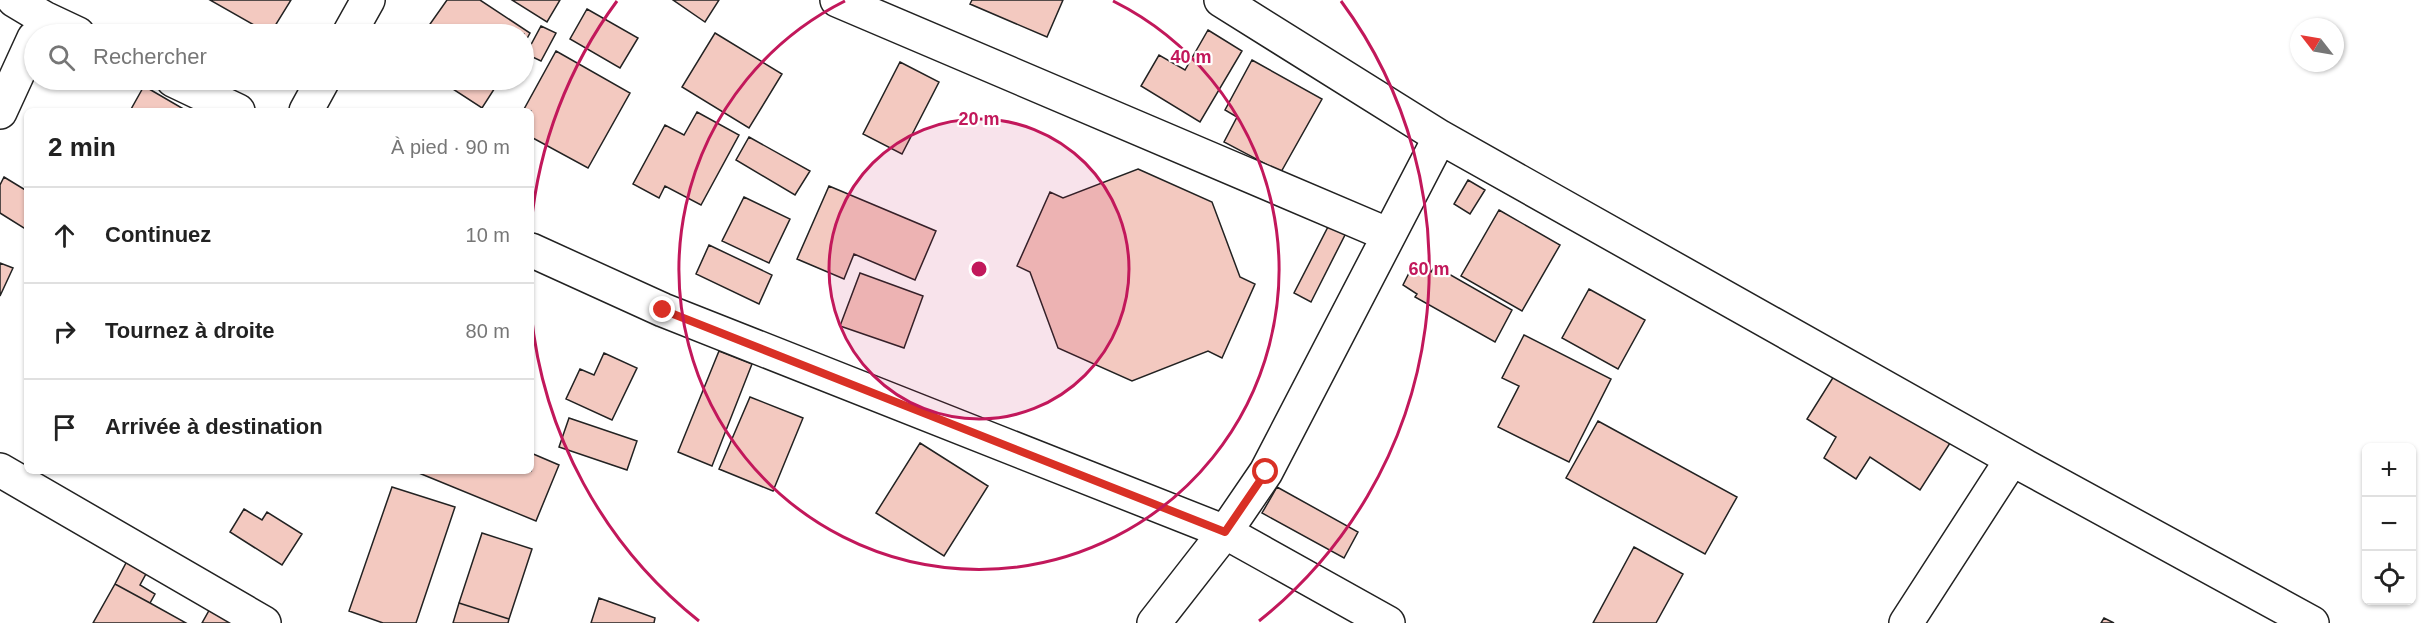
<!DOCTYPE html>
<html lang="fr">
<meta charset="utf-8">
<style>
body{margin:0;font-family:Arial,sans-serif;background:#f2f2f2;color:#222}
.controls{position:absolute;right:18px;bottom:18px;display:grid;overflow:hidden;border-radius:9px;box-shadow:0 2px 4px #0004}
.controls button{width:54px;height:54px;display:grid;place-items:center;padding:0;border:0;border-bottom:2px solid #e0e0e0;background:#fff;color:#222;font:30px sans-serif}
.compass{position:absolute;left:2290px;top:18px;width:54px;height:54px;border-radius:50%;background:#fff;box-shadow:0 2px 4px #0004;rotate:301deg}
.stop{position:absolute;width:18px;height:18px;margin:-14px;border:4px solid #d93025;border-radius:50%;background:#fff}
.stop.end{background:#d93025;border-color:#fff;box-shadow:0 2px 6px #0008}
.list{margin:0;padding:0;list-style:none}
h2{display:flex;justify-content:space-between;align-items:center;height:78px;margin:0;padding:0 24px;font-size:26px}
h2 small{font-size:20px;font-weight:400;color:#767676}
.list li{display:grid;grid-template-columns:39px 1fr auto;gap:18px;align-items:center;box-sizing:border-box;height:96px;padding:0 24px;border-top:2px solid #e0e0e0}
.list b{display:block;font-size:22px;white-space:nowrap}
.list em{font-size:20px;font-style:normal;color:#767676}
.icon{flex:none;width:33px;height:33px;fill:none;stroke:currentColor;stroke-width:2;stroke-linecap:round;stroke-linejoin:round}
.map{position:relative;flex:none;width:2434px;height:623px;overflow:hidden}
.search{position:absolute;background:#fff;box-shadow:0 2px 4px #0004;left:24px;top:24px;width:510px;height:66px;display:flex;align-items:center;gap:15px;box-sizing:border-box;padding:0 21px;border-radius:33px;color:#767676;font-size:22px}
.panel{position:absolute;background:#fff;box-shadow:0 2px 4px #0004;left:24px;top:108px;width:510px;height:366px;border-radius:9px}
.map>svg:first-child{display:block}
.building{fill:#f3c9c0;stroke:#222;stroke-width:1.5}
.lines{fill:none;stroke-linecap:round;stroke-linejoin:round}
.street-casing{stroke:#222;stroke-width:36}
.street{stroke:#fff;stroke-width:33}
.route{stroke:#d93025;stroke-width:8}
.ring{fill:none;stroke:#c2185b;stroke-width:3}
.centre{fill:#c2185b;stroke:#fff;stroke-width:3}
.ring-label{font-size:18px;text-anchor:middle;font-weight:bold;fill:#c2185b;stroke:#fff;stroke-width:4.5;stroke-linejoin:round;paint-order:stroke}
</style>
<div class="map">
<svg width="2434" height="623" viewBox="0 0 2434 623">
<rect width="100%" height="100%" fill="#fff"/>
<path class="building" d="M210 0H291L270 34Z
M447 0H480L530 33 524 44V34H423Z
M512 0H560L547 22Z
M673 0H719L705 22Z
M972 0H1063L1047 37 970 4Z
M587 9 638 38 620 68 570 39Z
M541 26 556 33 541 61 526 54Z
M1208 30 1242 51 1200 122 1141 86 1159 55 1185 70Z
M715 33 782 74 749 128 682 87Z
M556 51 630 93 588 168 531 137V111H523Z
M1252 60 1322 99 1281 172 1224 142 1237 117 1225 110Z
M900 62 939 82 902 154 863 134Z
M439 80H500L482 108Z
M144 86 187 111H130Z
M697 112 739 135 701 205 665 186 659 198 633 184 665 125 684 135Z
M749 137 810 171 795 195 736 160Z
M1138 169 1212 202 1240 277 1255 284 1222 358 1208 351 1132 381 1058 348 1030 272 1017 266 1050 192 1063 198Z
M4 177 27 191V230L0 213V185Z
M1468 180 1485 190 1470 214 1454 204Z
M829 186 936 231 915 280 854 254 844 279 797 259Z
M744 197 790 219 769 263 722 241Z
M1499 210 1560 245 1522 311 1461 276Z
M1331 221 1348 229 1311 302 1294 293Z
M709 245 772 275 759 304 696 274Z
M0 263 13 268 0 296Z
M1414 263 1431 272 1435 266 1512 310 1495 342 1415 297 1417 294 1403 285Z
M860 273 923 296 904 348 840 326Z
M1589 289 1645 320 1618 369 1562 338Z
M1524 335 1611 379 1569 462 1498 427 1519 386 1502 378Z
M719 351 752 364 712 466 678 452Z
M604 353 637 368 612 420 566 399 580 369 594 375Z
M1839 368 1952 440 1920 490 1870 457 1856 479 1824 458 1836 437 1807 419Z
M750 397 803 418 773 491 719 469Z
M569 418 637 441 627 470 559 447Z
M1598 421 1737 497 1705 554 1566 478Z
M920 443 988 486 944 556 876 513Z
M531 453 559 465 536 521 414 471H531Z
M392 487 455 507 416 623H383L349 611Z
M1277 487 1358 532 1344 558 1262 513Z
M244 509 262 520 267 512 302 534 282 565 230 532Z
M482 533 532 549 509 619 459 603Z
M1634 547 1683 574 1656 623H1593Z
M127 561 147 572 140 585 155 594 150 603 115 584Z
M115 584 150 603 186 623H93Z
M599 598 655 618 654 623H591Z
M459 603 509 619 508 623H453Z
M211 607 241 623H202Z
M2104 618 2114 623H2101Z"/>
<g class="lines">
<g class="street-casing">
<path id="street" d="M14 0 44 18 78 34
M837 0 1389 235
M1221 0 1440 137 2012 459 2312 623
M349 34 368 0
M173 80 238 111
M306 111 323 80
M0 112 34 38
M531 250 663 310 1225 532 1388 623
M0 470 264 623
M1154 623 1225 532 1266 472 1440 137
M1906 623 2012 459"/>
</g>
<use href="#street" class="street"/>
</g>
<g class="lines">
<path class="route" d="M663 310 1225 532 1266 472"/>
</g>
<circle cx="979" cy="269" r="150" fill="#c2185b" fill-opacity=".12"/>
<g class="ring">
<circle cx="979" cy="269" r="150"/>
<path d="M1113 1A300 300 0 1 1 845 1"/>
<path d="M699 621A450 450 0 0 1 531 312M531 226A450 450 0 0 1 617 1M1341 1A450 450 0 0 1 1259 621"/>
</g>
<circle cx="979" cy="269" r="9" class="centre"/>
<g class="ring-label">
<text x="1191" y="63">40 m</text>
<text x="979" y="125">20 m</text>
<text x="1429" y="275">60 m</text>
</g>
</svg>
<div class="controls">
<button>+</button>
<button>−</button>
<button><svg class="icon" aria-label="locate" viewBox="0 0 24 24"><circle cx="12" cy="12" r="6"/><path d="M12 2v4M12 18v4M2 12h4M18 12h4"/></svg></button>
</div>
<svg class="compass" viewBox="-18 -18 36 36"><path d="M0-13l5 13h-10z" fill="#e53935"/><path d="M0 13l5-13h-10z" fill="#767676"/></svg>
<div class="stop" style="left:1266px;top:472px"></div>
<div class="stop end" style="left:663px;top:310px"></div>
<div class="search"><svg class="icon" aria-label="search" viewBox="0 0 24 24"><circle cx="10" cy="10" r="6"/><path d="M15 15l6 6"/></svg>Rechercher</div>
<section class="panel">
<h2>2 min<small>À pied · 90 m</small></h2>
<ul class="list">
<li><svg class="icon" aria-label="ahead" viewBox="0 0 24 24"><path d="M12 20V5M6 11l6-6 6 6"/></svg><div><b>Continuez</b></div><em>10 m</em></li>
<li><svg class="icon" aria-label="right" viewBox="0 0 24 24"><path d="M7 20v-9h11M14 6l5 5-5 5"/></svg><div><b>Tournez à droite</b></div><em>80 m</em></li>
<li><svg class="icon" aria-label="arrive" viewBox="0 0 24 24"><path d="M6 21V4h12l-3 4 3 4H6"/></svg><div><b>Arrivée à destination</b></div></li>
</ul>
</section>
</div>
